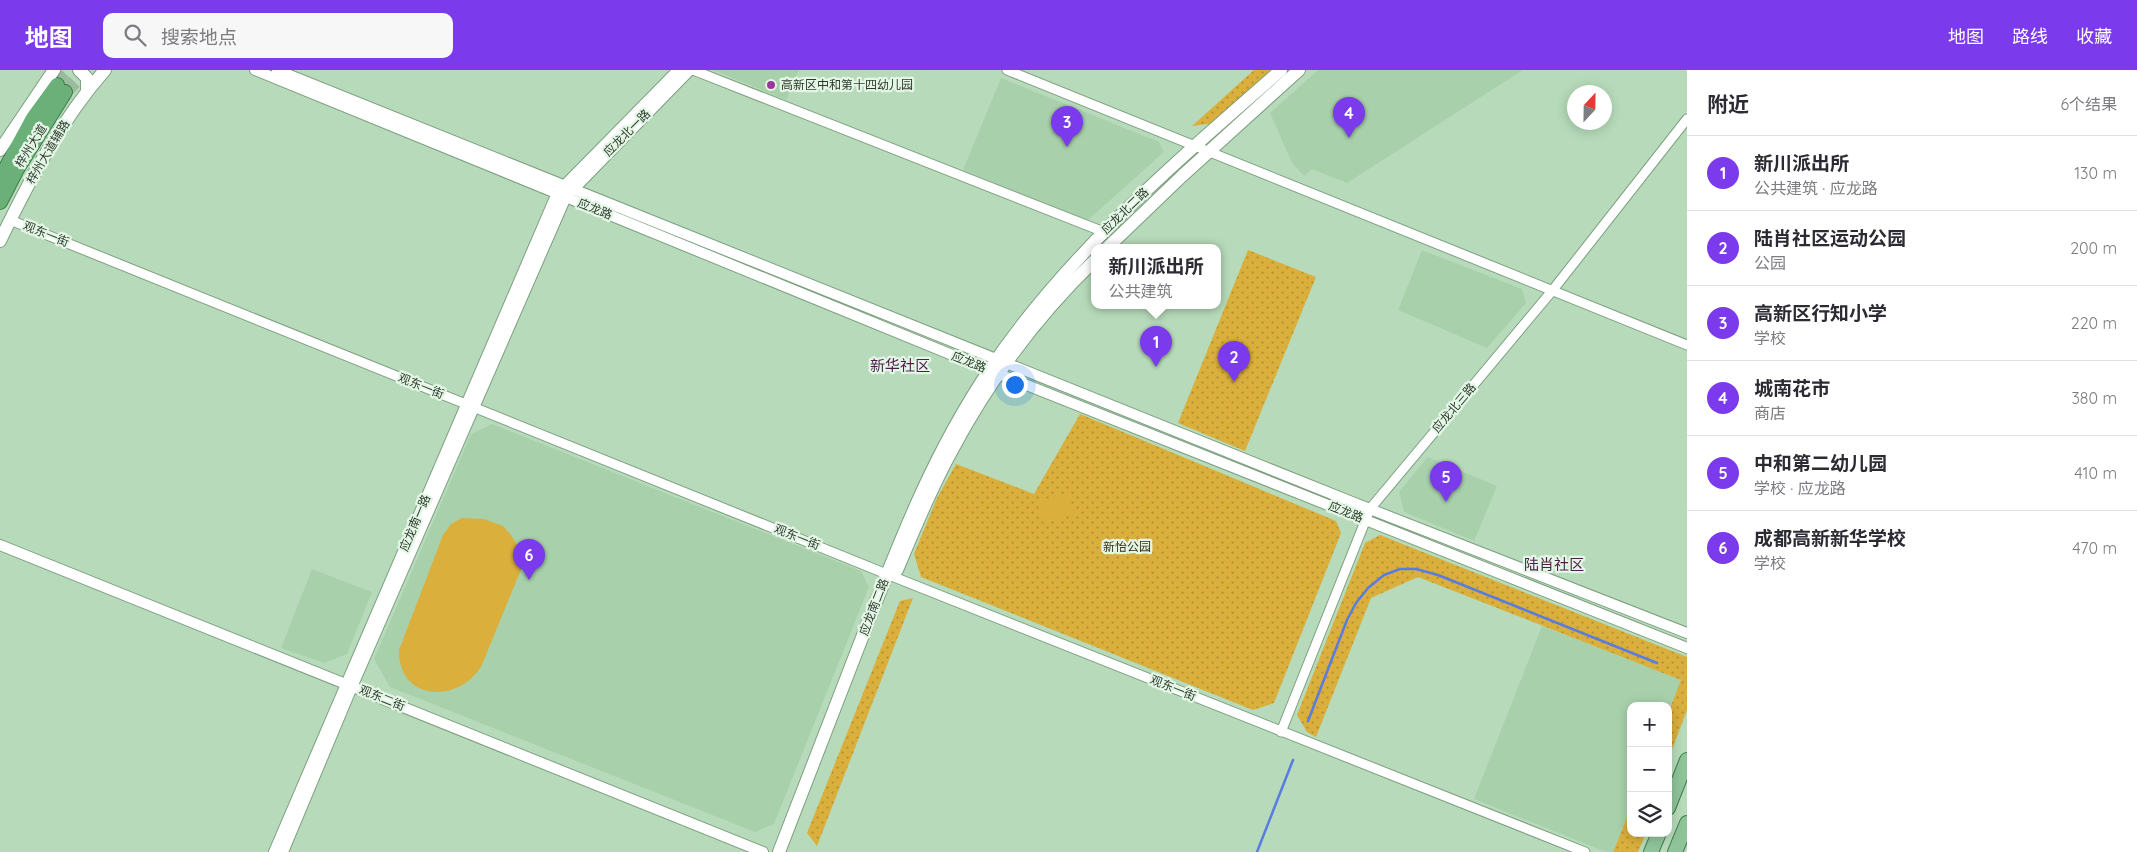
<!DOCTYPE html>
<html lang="zh">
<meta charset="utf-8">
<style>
body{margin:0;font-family:Quicksand,"Noto Sans SC",sans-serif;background:#f7f7f7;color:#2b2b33}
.controls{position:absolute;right:15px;bottom:15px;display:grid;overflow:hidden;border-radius:10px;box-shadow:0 2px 12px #0003}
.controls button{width:45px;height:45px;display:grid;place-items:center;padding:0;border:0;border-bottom:1px solid #e1e1e2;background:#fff;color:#2b2b33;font:25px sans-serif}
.compass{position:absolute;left:1567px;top:15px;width:45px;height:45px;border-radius:50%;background:#fff;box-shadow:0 2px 12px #0003;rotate:22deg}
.you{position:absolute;left:1014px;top:314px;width:18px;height:18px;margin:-12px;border:4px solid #fff;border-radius:50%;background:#1a73e8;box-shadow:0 0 0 8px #1a73e833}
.badge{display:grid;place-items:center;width:32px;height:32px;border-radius:50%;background:#7c3aed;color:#fff;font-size:16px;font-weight:700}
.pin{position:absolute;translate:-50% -41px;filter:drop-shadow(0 1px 2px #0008)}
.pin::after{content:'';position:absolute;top:26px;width:18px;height:15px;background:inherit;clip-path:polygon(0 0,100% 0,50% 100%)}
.popup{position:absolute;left:1091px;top:174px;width:130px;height:65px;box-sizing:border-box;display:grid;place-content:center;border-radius:10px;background:#fff;filter:drop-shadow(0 1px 4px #0005);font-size:16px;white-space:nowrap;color:#7c7c81}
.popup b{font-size:19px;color:#2b2b33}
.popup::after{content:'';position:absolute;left:50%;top:100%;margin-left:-10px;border:10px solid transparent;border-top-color:#fff}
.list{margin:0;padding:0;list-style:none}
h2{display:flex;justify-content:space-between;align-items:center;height:65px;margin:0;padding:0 20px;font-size:21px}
h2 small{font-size:16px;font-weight:400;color:#7c7c81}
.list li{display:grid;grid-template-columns:32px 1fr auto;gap:15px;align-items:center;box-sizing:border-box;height:75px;padding:0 20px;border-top:1px solid #e1e1e2}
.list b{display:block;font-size:19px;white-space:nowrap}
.list p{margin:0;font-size:16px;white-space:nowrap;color:#7c7c81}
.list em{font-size:16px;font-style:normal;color:#7c7c81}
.icon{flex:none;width:28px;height:28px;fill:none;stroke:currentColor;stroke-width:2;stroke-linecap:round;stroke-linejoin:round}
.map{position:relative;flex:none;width:1687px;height:782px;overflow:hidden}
header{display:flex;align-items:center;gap:30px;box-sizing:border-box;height:70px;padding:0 25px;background:#7c3aed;color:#fff}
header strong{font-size:24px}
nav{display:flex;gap:28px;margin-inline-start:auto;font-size:18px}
.search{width:350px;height:45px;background:#f7f7f7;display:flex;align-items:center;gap:12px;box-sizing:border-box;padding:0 18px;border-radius:10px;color:#7c7c81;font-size:19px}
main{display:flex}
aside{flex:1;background:#fff}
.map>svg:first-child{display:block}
.built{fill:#a8d1ab}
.park{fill:url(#park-dots)}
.pitch{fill:#daaf3c}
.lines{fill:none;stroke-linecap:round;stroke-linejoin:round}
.stream{stroke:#597ce2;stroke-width:2.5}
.trunk-tunnel{stroke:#9bbb9e;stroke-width:14;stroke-dasharray:14 7;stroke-linecap:butt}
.minor-casing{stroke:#7d9f80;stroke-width:11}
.tertiary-casing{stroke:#7d9f80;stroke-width:12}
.secondary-casing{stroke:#7d9f80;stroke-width:14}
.primary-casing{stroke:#3d7b48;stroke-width:16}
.trunk-casing{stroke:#3d7b48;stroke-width:16}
.minor{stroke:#fff;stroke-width:9}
.tertiary{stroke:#fff;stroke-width:10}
.secondary{stroke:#fff;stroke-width:12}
.primary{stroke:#8fc49a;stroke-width:14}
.trunk{stroke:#6ab078;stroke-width:14}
.poi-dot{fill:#9c389d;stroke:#e4f6e5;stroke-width:2}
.labels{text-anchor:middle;stroke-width:4.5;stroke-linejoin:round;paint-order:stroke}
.poi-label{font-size:12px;fill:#2d3b2e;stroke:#e4f6e5;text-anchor:start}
.street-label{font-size:12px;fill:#2d3b2e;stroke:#e4f6e5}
.park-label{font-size:12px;fill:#3a311b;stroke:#e4f6e5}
.quarter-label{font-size:15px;fill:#4d1d4d;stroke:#e4f6e5}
</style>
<header>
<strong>地图</strong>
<div class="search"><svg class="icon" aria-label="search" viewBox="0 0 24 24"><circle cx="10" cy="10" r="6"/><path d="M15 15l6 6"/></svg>搜索地点</div>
<nav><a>地图</a><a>路线</a><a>收藏</a></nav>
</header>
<main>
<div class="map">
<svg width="1687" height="782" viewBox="0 0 1687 782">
<defs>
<pattern id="park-dots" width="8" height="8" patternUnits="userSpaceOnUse" patternTransform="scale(1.25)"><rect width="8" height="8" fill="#daaf3c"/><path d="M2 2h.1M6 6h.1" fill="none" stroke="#b19033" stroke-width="1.8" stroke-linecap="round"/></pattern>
</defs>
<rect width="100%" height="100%" fill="#b7dbba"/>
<path class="built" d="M713 0H799L786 30Z
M1318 0H1523L1347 113 1312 99 1304 106 1292 93 1270 43Z
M1001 8 1159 72 1164 82 1087 151 963 100Z
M1422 180 1522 219 1526 233 1487 278 1398 240Z
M492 354 861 501 869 517 774 754 755 762 390 617 374 589 471 364Z
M1428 387 1497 416 1474 471 1404 442 1399 422Z
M312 499 372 522 347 584 324 593 281 578Z
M1542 556 1682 610 1668 644V636H1631V738L1613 782H1606L1474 729Z"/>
<path class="park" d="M1254 0H1274L1216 53 1192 56Z
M1248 180 1316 207 1245 381 1178 353Z
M1080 344 1336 451 1341 463 1274 633 1253 640 921 507 914 484 937 428 956 394 1034 424Z
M1380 465 1687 587V640L1668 690V644L1681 610 1418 507 1371 528 1316 667 1307 662 1297 645 1365 473Z
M913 528 817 776 807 763 900 531Z
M1631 738V763H1646L1638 782H1613Z"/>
<path class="pitch" d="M1069 424 1074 445 1042 452 1037 431Z
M462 448 484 449 503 456 511 465 519 478 522 497 481 597C456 635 398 630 399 580L443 465 451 454Z"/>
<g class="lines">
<path class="stream" d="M1308 651 1347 550 1356 533 1368 518 1384 505 1400 499H1416L1438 505 1657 593
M1257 782 1293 690"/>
<path class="trunk-tunnel" d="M57 15 72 0
M65 22 86 0"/>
<g class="minor-casing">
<path id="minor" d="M693 0 1104 162
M1007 0 1687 275
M10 150 894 507 1585 782
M1281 662 1370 439 1552 221 1687 49"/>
</g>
<g class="tertiary-casing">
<path id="tertiary" d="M255 0 989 300 1687 578
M277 0 1352 432 1687 563
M0 475 763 782
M274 782 557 123 678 0
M283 782 352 617 566 127 690 0"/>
</g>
<g class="secondary-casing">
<path id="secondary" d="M79 0 87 8V20
M0 80 54 0
M0 171C29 111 61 50 105 0
M1107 178 1182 106 1299 0
M897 500C914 460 930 420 951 382 988 312 1038 245 1095 190
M779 782C807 708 836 634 865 560 901 468 934 382 990 299 1068 183 1176 92 1281 0"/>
</g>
<g class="primary-casing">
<path id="primary" d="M1668 738 1687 690
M1651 782 1659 763
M1675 782 1687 753"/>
</g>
<g class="trunk-casing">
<path id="trunk" d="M0 109 33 48 57 15
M0 132 17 99 65 22"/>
</g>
<use href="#minor" class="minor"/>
<use href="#tertiary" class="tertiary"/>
<use href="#secondary" class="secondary"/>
<use href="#primary" class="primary"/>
<use href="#trunk" class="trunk"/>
</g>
<circle class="poi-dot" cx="771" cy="15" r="5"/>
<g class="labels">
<g class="poi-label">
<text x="781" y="19">高新区中和第十四幼儿园</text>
</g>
<g class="street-label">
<text transform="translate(627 63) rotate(-45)" y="4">应龙北一路</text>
<text transform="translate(31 76) rotate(-58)" y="4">梓州大道</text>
<text transform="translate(48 82) rotate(-59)" y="4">梓州大道辅路</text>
<text transform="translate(595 139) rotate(22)" y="4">应龙路</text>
<text transform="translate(1125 141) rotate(-44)" y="4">应龙北二路</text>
<text transform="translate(46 164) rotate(22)" y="4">观东一街</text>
<text transform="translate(969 292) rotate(22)" y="4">应龙路</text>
<text transform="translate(421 316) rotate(22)" y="4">观东一街</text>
<text transform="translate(1454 338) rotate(-50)" y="4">应龙北三路</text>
<text transform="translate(1346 442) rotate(22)" y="4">应龙路</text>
<text transform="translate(415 453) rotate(-67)" y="4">应龙南一路</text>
<text transform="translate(797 467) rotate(22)" y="4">观东一街</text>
<text transform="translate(874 537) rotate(-69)" y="4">应龙南二路</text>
<text transform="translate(1173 618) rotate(22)" y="4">观东一街</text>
<text transform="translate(382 628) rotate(22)" y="4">观东二街</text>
</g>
<g class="park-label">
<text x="1127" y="481">新怡公园</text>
</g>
<g class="quarter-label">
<text x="900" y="301">新华社区</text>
<text x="1554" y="500">陆肖社区</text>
</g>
</g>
</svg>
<div class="controls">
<button>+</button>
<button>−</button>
<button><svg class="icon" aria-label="layers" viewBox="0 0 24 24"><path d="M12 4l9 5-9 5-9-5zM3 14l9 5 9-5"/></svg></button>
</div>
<svg class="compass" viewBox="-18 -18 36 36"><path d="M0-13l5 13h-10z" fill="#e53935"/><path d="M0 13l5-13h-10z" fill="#7c7c81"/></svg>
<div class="you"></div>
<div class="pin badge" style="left:1156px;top:297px">1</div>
<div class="popup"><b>新川派出所</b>公共建筑</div>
<div class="pin badge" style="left:1234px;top:312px">2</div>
<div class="pin badge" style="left:1067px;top:77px">3</div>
<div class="pin badge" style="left:1349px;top:68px">4</div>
<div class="pin badge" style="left:1446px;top:432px">5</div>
<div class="pin badge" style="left:529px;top:510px">6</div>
</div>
<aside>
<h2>附近<small>6个结果</small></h2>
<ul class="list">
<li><span class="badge">1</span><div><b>新川派出所</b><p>公共建筑 · 应龙路</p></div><em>130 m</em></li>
<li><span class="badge">2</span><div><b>陆肖社区运动公园</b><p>公园</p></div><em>200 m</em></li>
<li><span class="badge">3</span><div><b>高新区行知小学</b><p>学校</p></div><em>220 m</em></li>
<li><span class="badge">4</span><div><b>城南花市</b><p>商店</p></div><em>380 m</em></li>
<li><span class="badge">5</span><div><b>中和第二幼儿园</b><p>学校 · 应龙路</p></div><em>410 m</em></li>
<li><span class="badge">6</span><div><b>成都高新新华学校</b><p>学校</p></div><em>470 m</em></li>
</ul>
</aside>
</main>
